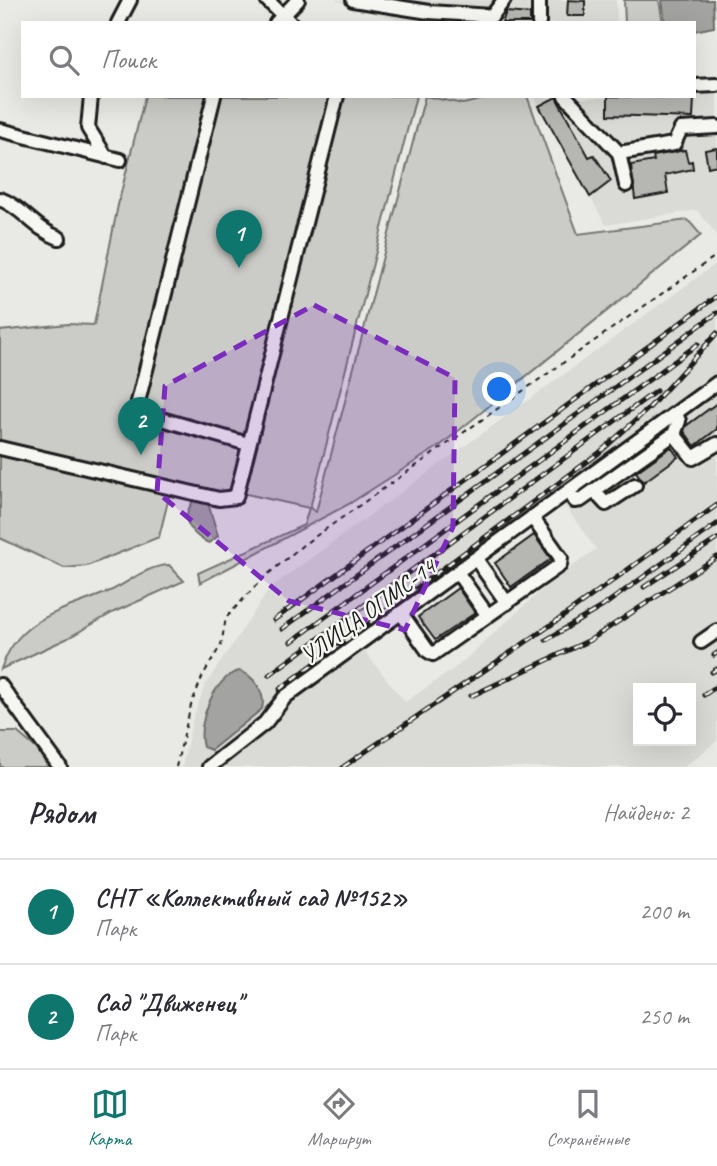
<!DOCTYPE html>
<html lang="ru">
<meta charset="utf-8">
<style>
body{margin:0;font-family:Caveat,sans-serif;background:#f7f7f7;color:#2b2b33}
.controls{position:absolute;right:21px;bottom:21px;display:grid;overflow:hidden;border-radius:0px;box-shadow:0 7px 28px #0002}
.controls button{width:63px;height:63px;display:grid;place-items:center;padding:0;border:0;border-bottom:2px solid #e1e1e2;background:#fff;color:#2b2b33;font:35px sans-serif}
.you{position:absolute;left:500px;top:390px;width:24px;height:24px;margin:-18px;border:5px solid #fff;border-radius:50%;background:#1a73e8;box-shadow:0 0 0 10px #1a73e833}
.badge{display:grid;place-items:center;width:46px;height:46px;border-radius:50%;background:#0f766e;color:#fff;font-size:23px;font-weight:700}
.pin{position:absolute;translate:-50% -58px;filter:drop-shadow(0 2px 4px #0008)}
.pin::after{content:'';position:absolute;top:37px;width:24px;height:21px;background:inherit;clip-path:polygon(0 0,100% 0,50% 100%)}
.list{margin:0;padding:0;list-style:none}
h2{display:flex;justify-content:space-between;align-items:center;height:91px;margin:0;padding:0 28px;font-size:30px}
h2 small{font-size:23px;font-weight:400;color:#7c7c81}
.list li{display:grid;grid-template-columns:46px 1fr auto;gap:21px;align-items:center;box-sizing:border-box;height:105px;padding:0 28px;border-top:2px solid #e1e1e2}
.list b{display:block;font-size:26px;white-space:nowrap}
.list p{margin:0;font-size:23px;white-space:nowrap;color:#7c7c81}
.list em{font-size:23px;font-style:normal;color:#7c7c81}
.icon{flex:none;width:38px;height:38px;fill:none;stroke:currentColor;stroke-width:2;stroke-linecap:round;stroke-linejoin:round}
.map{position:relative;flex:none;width:717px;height:767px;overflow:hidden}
.search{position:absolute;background:#fff;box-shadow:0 7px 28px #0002;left:21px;right:21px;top:21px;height:77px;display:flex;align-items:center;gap:18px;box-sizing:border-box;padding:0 24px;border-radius:0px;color:#7c7c81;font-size:26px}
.sheet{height:301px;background:#fff}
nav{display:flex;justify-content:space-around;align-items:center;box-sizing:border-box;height:98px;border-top:2px solid #e1e1e2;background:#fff;font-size:19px;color:#7c7c81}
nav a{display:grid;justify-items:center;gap:4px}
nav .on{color:#0f766e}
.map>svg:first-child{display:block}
.built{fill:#dadad6;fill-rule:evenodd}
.green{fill:#cbcbc7;stroke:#747472;stroke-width:2}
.water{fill:#a3a3a1;stroke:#6d6d6c;stroke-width:2}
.building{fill:#b6b6b3;stroke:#1c1c1c;stroke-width:2}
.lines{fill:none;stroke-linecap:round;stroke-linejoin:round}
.minor-casing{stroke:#1c1c1c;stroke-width:18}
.path{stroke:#1c1c1c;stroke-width:2;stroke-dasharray:5 5;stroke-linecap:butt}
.minor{stroke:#f6f6f2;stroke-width:12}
.rail-casing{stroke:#1c1c1c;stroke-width:5}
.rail{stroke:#f6f6f2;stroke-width:2.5;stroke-dasharray:8;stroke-linecap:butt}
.marked{fill:#7b2cbf;fill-opacity:0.2;stroke:#7b2cbf;stroke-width:5;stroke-dasharray:14 9;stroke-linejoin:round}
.labels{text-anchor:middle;stroke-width:5;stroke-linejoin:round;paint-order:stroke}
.street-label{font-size:24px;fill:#1c1c1c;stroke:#f6f6f2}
</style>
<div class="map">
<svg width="717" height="767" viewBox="0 0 717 767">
<rect width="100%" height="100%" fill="#e9e9e5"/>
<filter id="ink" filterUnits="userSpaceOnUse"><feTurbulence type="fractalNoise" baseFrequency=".0143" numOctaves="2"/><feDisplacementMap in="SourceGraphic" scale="14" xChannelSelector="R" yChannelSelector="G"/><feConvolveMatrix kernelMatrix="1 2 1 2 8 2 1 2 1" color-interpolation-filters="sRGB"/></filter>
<g filter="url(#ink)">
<path class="built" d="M335 0H616L617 23H406Z
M717 91V235L697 210 606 225 535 98H683L694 96V92Z
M717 263V741L684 767H215L361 647 405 702 458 666 545 587 596 549 555 492 201 767H182L193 718 205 685 271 587ZM638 688H691V741H638Z"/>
<path class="green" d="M624 0H659L663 23H625Z
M145 96H416L310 508 316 512 425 96 463 104 497 96H527L578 234 688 220 701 235 441 445 349 504 200 583 198 573 304 525 309 508 242 493H170L159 537 87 566 64 568 0 538V331L68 324 94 325 118 205Z
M169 565 184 581 114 612 66 639 1 669C19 615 65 611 110 591 130 582 146 566 169 565Z
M0 732H17L37 749 48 767H0Z"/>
<path class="water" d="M662 0H713L714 27 694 31V23H665Z
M193 500H207L218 536 209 543C198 539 182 524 188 511 189 507 192 504 193 500Z
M239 671C254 675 266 693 262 709L211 750 203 747C196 724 214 677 239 671Z"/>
<path class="building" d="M568 0 585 1V16H567Z
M506 12 530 14V23H502Z
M608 96 694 98 693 118 608 115Z
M556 97 589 157 594 155 611 181 590 197 539 106Z
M717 148V165L708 167 705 150Z
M685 150 688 162 692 161 693 169 665 175 668 193 635 199 631 165 654 161 653 156Z
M717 403V429L695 446 684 431 686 426Z
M671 447 678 457 644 482 636 472Z
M534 535 551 559 511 587 495 563Z
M458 588 475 613 435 640 418 617Z"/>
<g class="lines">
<g class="minor-casing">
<path id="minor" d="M267 0 291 23
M353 0 429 12 492 16 504 0
M539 0V23
M118 23 130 0
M276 23 298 0
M694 86 717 85
M91 96 88 128 106 157
M214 96 138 402 144 414 248 444
M565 96 619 153 674 144 681 129 717 127
M0 130 120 160
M619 153 626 185
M0 199C22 207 36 230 59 238
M674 434 693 458 717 444
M0 448 219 499 236 497 337 96
M568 491 575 501 581 500 674 434 679 421 676 413
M594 491 606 504 635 485
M476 559 507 603
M457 572 488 616
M401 613 428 651 433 654 560 565 561 558 532 517
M701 642 717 631
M0 685 60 767
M209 767 265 723 285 697 717 383"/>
</g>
<path class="path" d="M176 767 191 705 203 675 221 645 226 618 261 580 303 545 717 255"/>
<use href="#minor" class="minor"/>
<g class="rail-casing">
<path id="rail" d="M644 587 717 539
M274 620 717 296
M282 629 717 313
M546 640 603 606 717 524
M291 642 698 344
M714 655 717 653
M712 672 717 669
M269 675 656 391
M280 689 599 453 648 409 717 333
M704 695 717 686
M471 696 590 640 717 557
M343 767 561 618 717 505"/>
</g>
<use href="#rail" class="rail"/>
</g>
</g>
<path class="marked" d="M314 305 455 378 453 527 405 630 289 601 157 492 165 386Z"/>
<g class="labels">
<g class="street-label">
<text transform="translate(368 611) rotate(-36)" y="8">УЛИЦА ОПМС-14</text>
</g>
</g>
</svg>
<div class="controls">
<button><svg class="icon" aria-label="locate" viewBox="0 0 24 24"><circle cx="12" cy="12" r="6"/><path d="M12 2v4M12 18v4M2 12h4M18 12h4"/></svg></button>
</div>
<div class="you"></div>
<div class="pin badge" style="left:239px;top:268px">1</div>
<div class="pin badge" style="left:141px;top:455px">2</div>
<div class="search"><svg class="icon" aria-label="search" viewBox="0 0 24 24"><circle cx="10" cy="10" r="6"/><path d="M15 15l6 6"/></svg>Поиск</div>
</div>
<section class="sheet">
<h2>Рядом<small>Найдено: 2</small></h2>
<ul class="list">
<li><span class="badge">1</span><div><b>СНТ «Коллективный сад №152»</b><p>Парк</p></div><em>200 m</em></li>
<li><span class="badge">2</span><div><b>Сад &quot;Движенец&quot;</b><p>Парк</p></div><em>250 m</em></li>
</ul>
</section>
<nav>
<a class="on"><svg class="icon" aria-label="map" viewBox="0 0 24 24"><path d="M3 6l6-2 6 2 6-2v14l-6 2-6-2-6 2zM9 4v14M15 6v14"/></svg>Карта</a>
<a><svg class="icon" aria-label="directions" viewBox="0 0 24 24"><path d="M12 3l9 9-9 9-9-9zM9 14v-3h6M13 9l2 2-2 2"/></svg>Маршрут</a>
<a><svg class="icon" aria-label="saved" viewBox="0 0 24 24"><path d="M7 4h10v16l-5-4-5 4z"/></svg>Сохранённые</a>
</nav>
